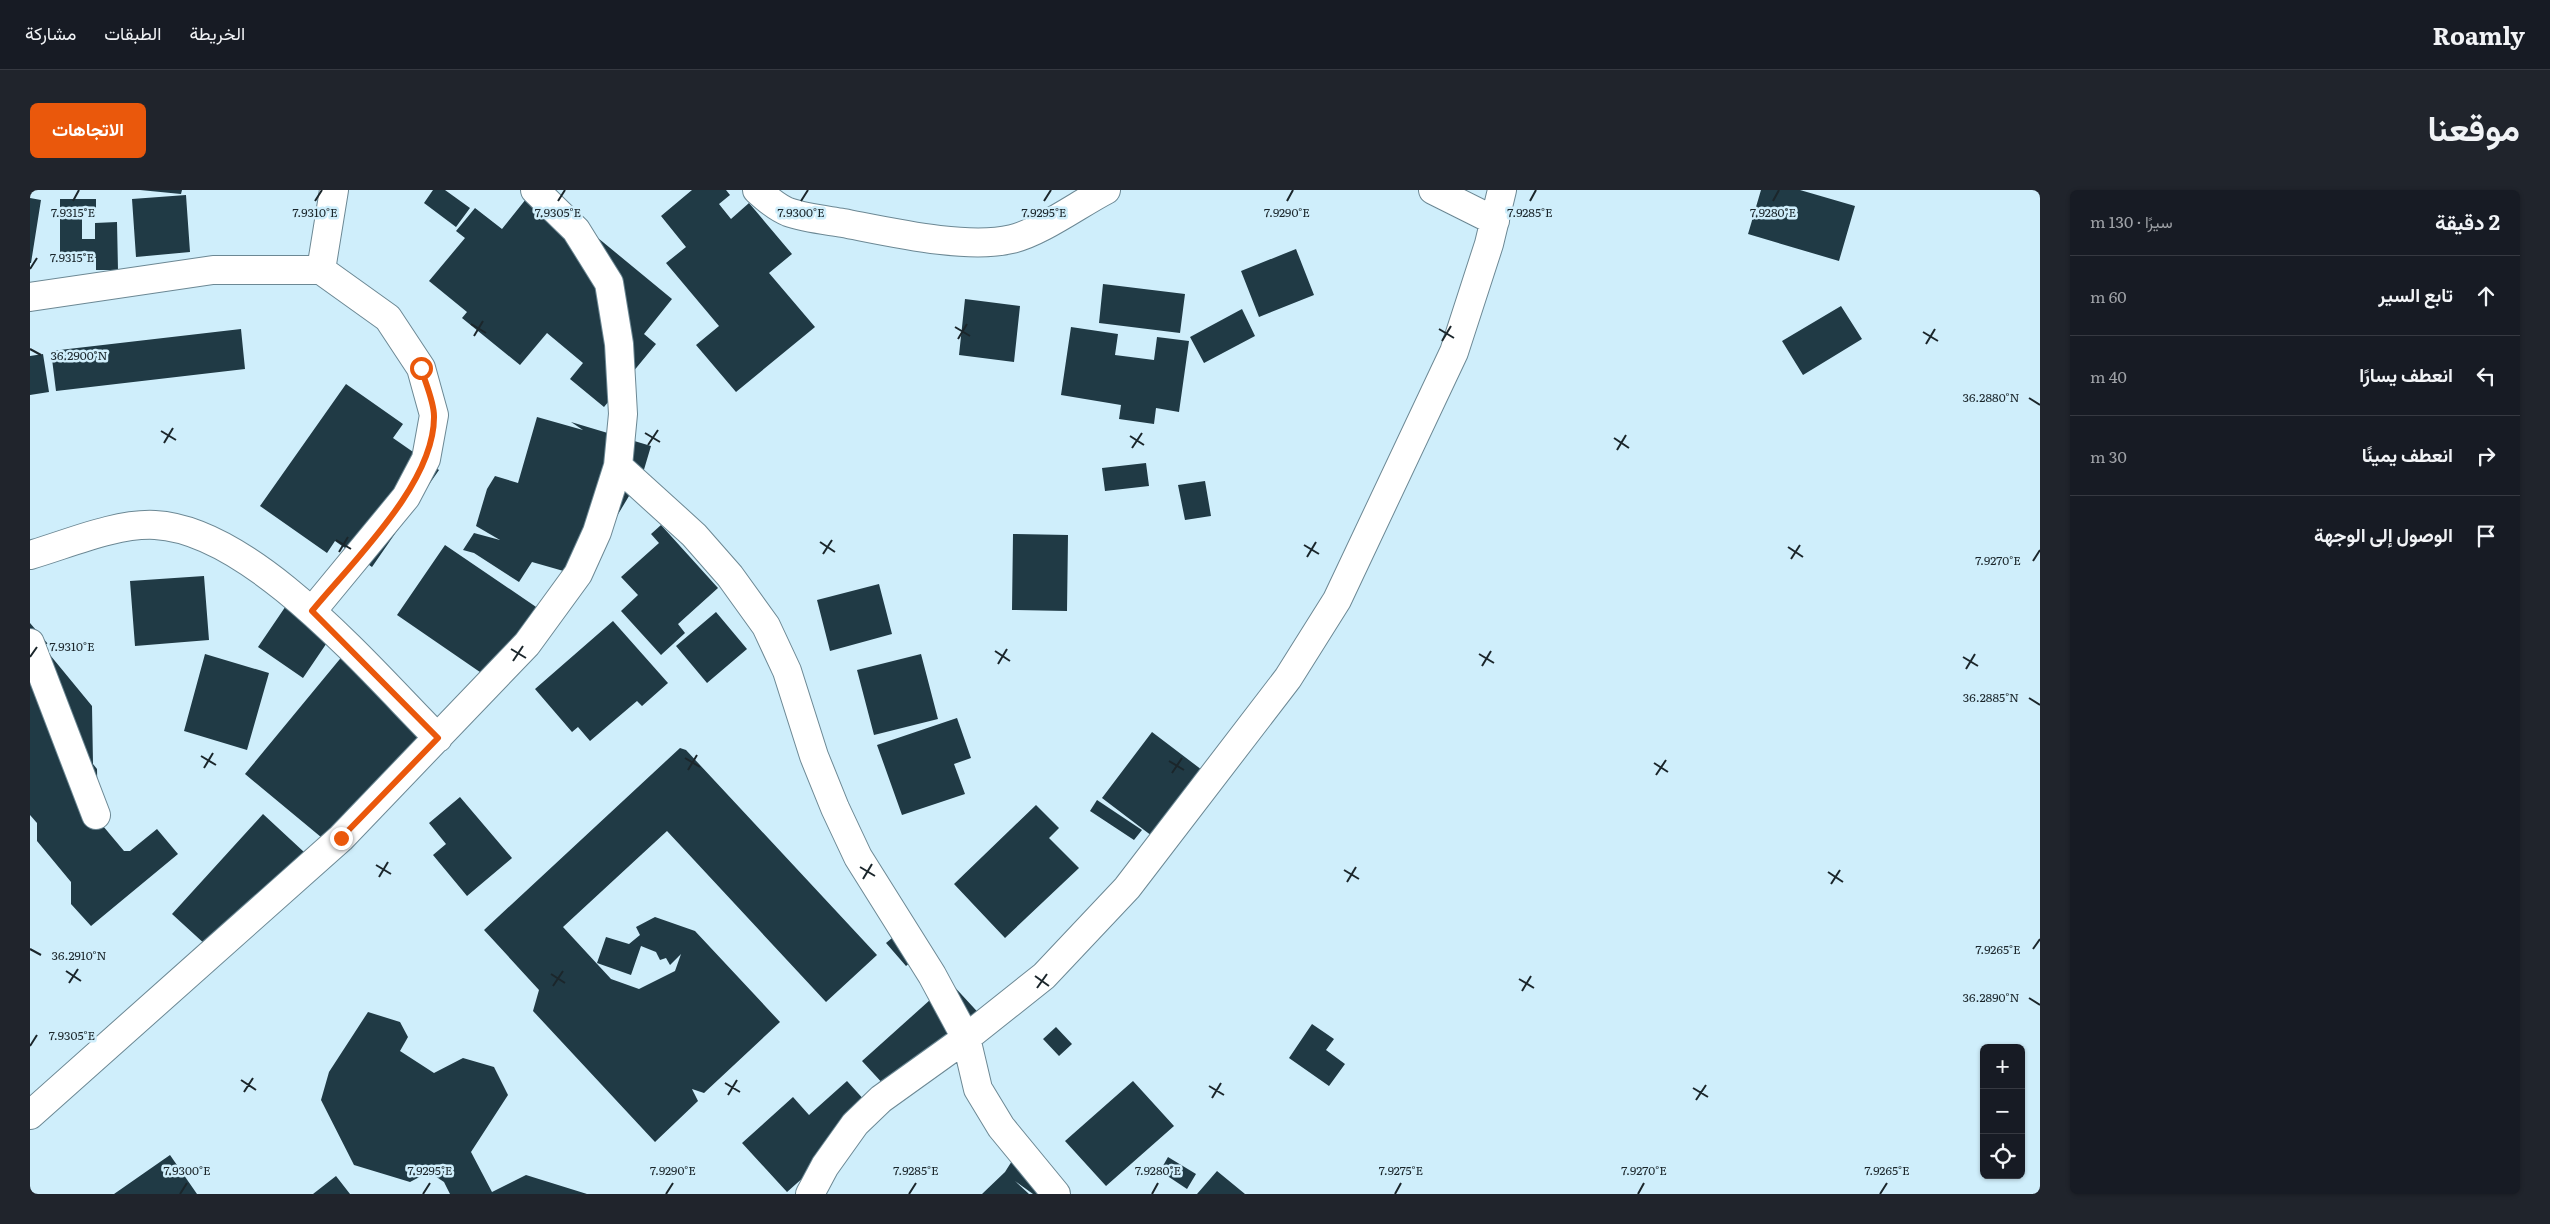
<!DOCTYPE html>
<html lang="ar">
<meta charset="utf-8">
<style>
body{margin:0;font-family:Literata,Vazirmatn,serif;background:#20242c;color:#f1f3f6;direction:rtl}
.controls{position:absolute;right:15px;bottom:15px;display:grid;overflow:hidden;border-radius:8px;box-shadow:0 1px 4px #0004}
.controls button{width:45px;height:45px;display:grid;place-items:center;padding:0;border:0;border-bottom:1px solid #363941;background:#171b24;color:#f1f3f6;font:25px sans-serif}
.stop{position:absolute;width:15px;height:15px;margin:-11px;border:4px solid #ea580c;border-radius:50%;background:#fff}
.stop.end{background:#ea580c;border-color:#fff;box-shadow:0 1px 5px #0008}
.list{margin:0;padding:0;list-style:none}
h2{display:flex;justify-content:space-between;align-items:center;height:65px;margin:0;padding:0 20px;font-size:21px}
h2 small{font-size:16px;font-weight:400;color:#9ea1a6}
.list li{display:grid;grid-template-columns:32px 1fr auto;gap:15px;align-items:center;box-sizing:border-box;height:80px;padding:0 20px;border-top:1px solid #363941}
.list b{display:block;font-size:19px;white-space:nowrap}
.list em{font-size:16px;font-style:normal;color:#9ea1a6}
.icon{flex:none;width:28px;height:28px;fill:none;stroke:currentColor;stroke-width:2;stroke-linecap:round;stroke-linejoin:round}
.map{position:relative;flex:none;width:2010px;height:1004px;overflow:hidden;direction:ltr;border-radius:8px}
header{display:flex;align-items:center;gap:30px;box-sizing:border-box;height:70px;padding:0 25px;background:#171b24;border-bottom:1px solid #363941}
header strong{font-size:24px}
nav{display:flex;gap:28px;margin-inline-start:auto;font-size:18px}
.intro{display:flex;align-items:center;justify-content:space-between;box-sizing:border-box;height:120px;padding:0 30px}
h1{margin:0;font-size:35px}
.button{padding:12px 22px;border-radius:8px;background:#ea580c;color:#fff;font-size:18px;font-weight:700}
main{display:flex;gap:30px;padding:0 30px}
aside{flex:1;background:#171b24;border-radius:8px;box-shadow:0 1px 4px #0004}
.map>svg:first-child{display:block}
.building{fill:#203a45}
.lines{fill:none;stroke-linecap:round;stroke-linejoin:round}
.minor-casing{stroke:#6c8894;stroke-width:30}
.minor{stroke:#fff;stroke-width:28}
.route{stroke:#ea580c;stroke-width:6}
.ticks{fill:none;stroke:#1b262b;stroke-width:2}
.ticks-label{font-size:12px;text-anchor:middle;fill:#1b262b;stroke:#cfeefb;stroke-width:5;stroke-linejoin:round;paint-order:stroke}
</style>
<header>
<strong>Roamly</strong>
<nav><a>الخريطة</a><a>الطبقات</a><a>مشاركة</a></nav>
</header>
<div class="intro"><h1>موقعنا</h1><a class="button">الاتجاهات</a></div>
<main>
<aside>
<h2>2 دقيقة<small>سيرًا · 130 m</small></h2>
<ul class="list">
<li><svg class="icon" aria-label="ahead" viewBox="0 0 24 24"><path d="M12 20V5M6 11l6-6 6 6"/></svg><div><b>تابع السير</b></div><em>60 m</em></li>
<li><svg class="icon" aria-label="left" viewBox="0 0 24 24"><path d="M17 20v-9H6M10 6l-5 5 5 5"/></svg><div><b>انعطف يسارًا</b></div><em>40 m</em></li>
<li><svg class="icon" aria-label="right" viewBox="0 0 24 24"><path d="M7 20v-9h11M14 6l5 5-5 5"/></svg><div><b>انعطف يمينًا</b></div><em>30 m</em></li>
<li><svg class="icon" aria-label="arrive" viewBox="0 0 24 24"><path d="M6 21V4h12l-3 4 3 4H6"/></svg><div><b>الوصول إلى الوجهة</b></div></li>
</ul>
</aside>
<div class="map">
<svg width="2010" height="1004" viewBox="0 0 2010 1004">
<rect width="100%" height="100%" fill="#cfeefb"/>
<path class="building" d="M110 0H152L151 4Z
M403 0H415L440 18 426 37 394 13Z
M662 0H696L700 5 689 14 701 29 719 13 762 64 739 83 785 137 706 202 666 155 689 136 636 73 656 57 631 26Z
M1731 0H1770L1825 16 1809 71 1718 44Z
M500 4 543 39 535 49 554 65 568 48 642 109 614 144 626 154 574 217 540 189 553 173 517 143 490 175 432 128 437 122 399 91 435 48 426 41 445 18 472 39Z
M156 5 160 62 106 67 102 9Z
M0 8 11 10 1 73H0Z
M30 9H66V23H52V49H65V33L87 32 88 80H66V68H30Z
M1266 59 1284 105 1229 127 1211 81Z
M1073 94 1155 104 1150 143 1069 133Z
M935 109 990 116 984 172 929 165Z
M1811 116 1832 149 1773 185 1752 151Z
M1212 119 1225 146 1174 173 1160 147Z
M1041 137 1088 144 1085 165 1124 170 1127 147 1159 151 1149 222 1126 218 1124 234 1089 229 1091 215 1031 205Z
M211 139 215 179 26 201 21 161Z
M13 164 19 202 0 205V166Z
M316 194 373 234 363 248 409 280 342 377 305 351 297 363 230 316Z
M507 227 553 240 541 232 621 256 610 293 601 308 602 301 551 386 502 372 489 392 444 363 433 360 444 343 470 350 446 336 457 299 465 286 488 293Z
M1116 273 1119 296 1075 301 1072 278Z
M1175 291 1181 326 1155 330 1148 295Z
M631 335 688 398 648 434 655 443 631 465 591 421 608 405 591 387 629 353 621 344Z
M983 344 1038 345 1037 421 982 420Z
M415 355 512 421 463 491 367 425Z
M174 386 179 450 105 456 100 391Z
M849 394 862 444 800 461 787 410Z
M264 404 309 435 273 488 228 457Z
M686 422 717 459 677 493 646 456Z
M583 431 638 493 612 516 607 511 560 551 548 537 542 542 505 499Z
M0 433 18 454H11L62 516 63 574 67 579 68 630 94 661H100L127 639 148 664 61 736 41 714V692L7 651V633L0 625Z
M319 458 396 546 309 662 215 584Z
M175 464 239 483 217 560 154 541Z
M891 464 908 529 844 545 827 480Z
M927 528 941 568 924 574 935 604 872 625 847 555Z
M1122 542 1172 580 1122 646 1072 608Z
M650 558 656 560 847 765 796 812 637 641 533 737 581 789 609 799 645 781 651 764 640 775 636 768 630 770 626 762 611 756 601 785 567 773 576 747 599 754 610 745 606 737 625 727 665 741 750 832 674 903 662 899 668 911 625 952 503 821 509 800 454 740Z
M430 607 482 668 437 706 403 665 416 654 399 633Z
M1067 610 1112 640 1104 650 1060 621Z
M1006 615 1029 638 1019 648 1049 678 975 748 924 694Z
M233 624 274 662 241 699 189 767 142 724Z
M879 734 898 758 876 776 856 753Z
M920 792 955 830 867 909 832 871Z
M338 822 370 832 378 847 370 861 404 883 433 868 464 877 478 905 441 962 462 1002 496 985 557 1004H420L414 992 399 982 380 992 324 975 291 910 299 882Z
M1282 834 1304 849 1296 860 1315 874 1299 896 1259 868Z
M1026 837 1042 854 1029 866 1013 849Z
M817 891 846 923 757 1002 712 953 763 907 779 925Z
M1103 891 1144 936 1076 996 1035 951Z
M987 963 1039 1000 1036 1004H1003L985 991 999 1004H952L975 982Z
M140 965 167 1004H84Z
M1138 967 1166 984 1157 999 1130 981Z
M1187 981 1215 1004H1167Z
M306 986 320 1004H283Z"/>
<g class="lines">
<g class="minor-casing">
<path id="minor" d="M727 0C736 8 746 17 758 22 775 28 795 30 813 33 860 42 937 60 982 49 1011 42 1049 14 1076 0
M1403 0 1465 31
M291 80 304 0
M0 107 183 80H291L358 128 391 178 404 225 396 269 376 307 282 421
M588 276 664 345 700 386 736 436 757 481 784 566 805 618 828 667 902 785 936 848 948 899 971 937 1026 1004
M0 365C38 354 86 333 125 335 223 340 342 482 408 548
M0 453 66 625
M0 925 311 648 497 454 548 384 567 342 588 276 593 224 589 154 579 93 546 40 505 0
M780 1004 795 976 825 934 851 909 936 848 1014 786 1097 698 1258 488 1307 410 1424 162 1459 54 1472 0"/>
</g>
<use href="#minor" class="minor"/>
</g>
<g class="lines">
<path class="route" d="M311 648 408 548 282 421C323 371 405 293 404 226 404 211 395 192 391 178"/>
</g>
<path class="ticks" d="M43 11 49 0M285 11 292 0M528 11 535 0M771 11 778 0M1014 11 1021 0M1257 11 1263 0M1500 11 1506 0M1743 11 1749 0M0 79 7 68M441 134 456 143M925 137 940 146M1409 139 1424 148M1893 142 1908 151M444 146 453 131M928 149 937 134M1412 151 1421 136M1896 154 1905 139M0 159 11 165M1999 208 2010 215M131 241 146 250M615 243 630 252M1100 246 1114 255M1584 248 1599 258M134 253 143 238M618 255 628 240M1102 258 1112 243M1587 260 1596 245M306 350 321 359M790 352 805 362M1274 355 1289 364M1758 357 1773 367M309 362 318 347M793 364 802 350M1277 367 1286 352M1761 369 1770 355M2003 371 2010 360M481 459 496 468M965 461 980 471M1449 464 1464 473M0 467 7 457M1933 467 1948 476M483 471 493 456M968 474 977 459M1452 476 1461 461M1936 479 1945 464M1999 508 2010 515M171 566 186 575M655 568 670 577M1139 571 1154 580M1624 573 1638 582M174 578 183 563M658 580 667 565M1142 583 1152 568M1626 585 1636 570M346 675 361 684M830 677 845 686M1314 680 1329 689M1798 682 1813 692M349 687 358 672M833 689 842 674M1317 692 1326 677M1801 694 1810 680M0 759 11 765M2003 759 2010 749M36 781 51 791M521 784 535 793M1005 786 1019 796M1489 789 1504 798M39 793 48 779M523 796 533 781M1007 798 1017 784M1492 801 1501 786M1999 808 2010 815M0 856 7 845M211 890 226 900M695 893 710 902M1179 896 1194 905M1663 898 1678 907M214 902 223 888M698 905 707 890M1182 908 1191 893M1666 910 1676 895M150 1004 157 993M393 1004 400 993M636 1004 643 993M879 1004 886 993M1122 1004 1128 993M1365 1004 1371 993M1608 1004 1614 993M1850 1004 1857 993"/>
<g class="ticks-label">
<text x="43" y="27">7.9315°E</text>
<text x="285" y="27">7.9310°E</text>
<text x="528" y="27">7.9305°E</text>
<text x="771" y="27">7.9300°E</text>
<text x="1014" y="27">7.9295°E</text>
<text x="1257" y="27">7.9290°E</text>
<text x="1500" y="27">7.9285°E</text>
<text x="1743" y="27">7.9280°E</text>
<text x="42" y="72">7.9315°E</text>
<text x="49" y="170">36.2900°N</text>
<text x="1961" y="212">36.2880°N</text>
<text x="1968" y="375">7.9270°E</text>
<text x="42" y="461">7.9310°E</text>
<text x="1961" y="512">36.2885°N</text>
<text x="1968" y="764">7.9265°E</text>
<text x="49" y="770">36.2910°N</text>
<text x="1961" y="812">36.2890°N</text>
<text x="42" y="850">7.9305°E</text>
<text x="157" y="985">7.9300°E</text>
<text x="400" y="985">7.9295°E</text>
<text x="643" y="985">7.9290°E</text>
<text x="886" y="985">7.9285°E</text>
<text x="1128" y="985">7.9280°E</text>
<text x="1371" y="985">7.9275°E</text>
<text x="1614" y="985">7.9270°E</text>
<text x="1857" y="985">7.9265°E</text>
</g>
</svg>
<div class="controls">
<button>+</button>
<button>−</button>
<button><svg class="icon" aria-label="locate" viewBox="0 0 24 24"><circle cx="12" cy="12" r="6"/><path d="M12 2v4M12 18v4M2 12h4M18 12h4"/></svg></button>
</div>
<div class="stop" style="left:391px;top:178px"></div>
<div class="stop end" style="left:311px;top:648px"></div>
</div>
</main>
